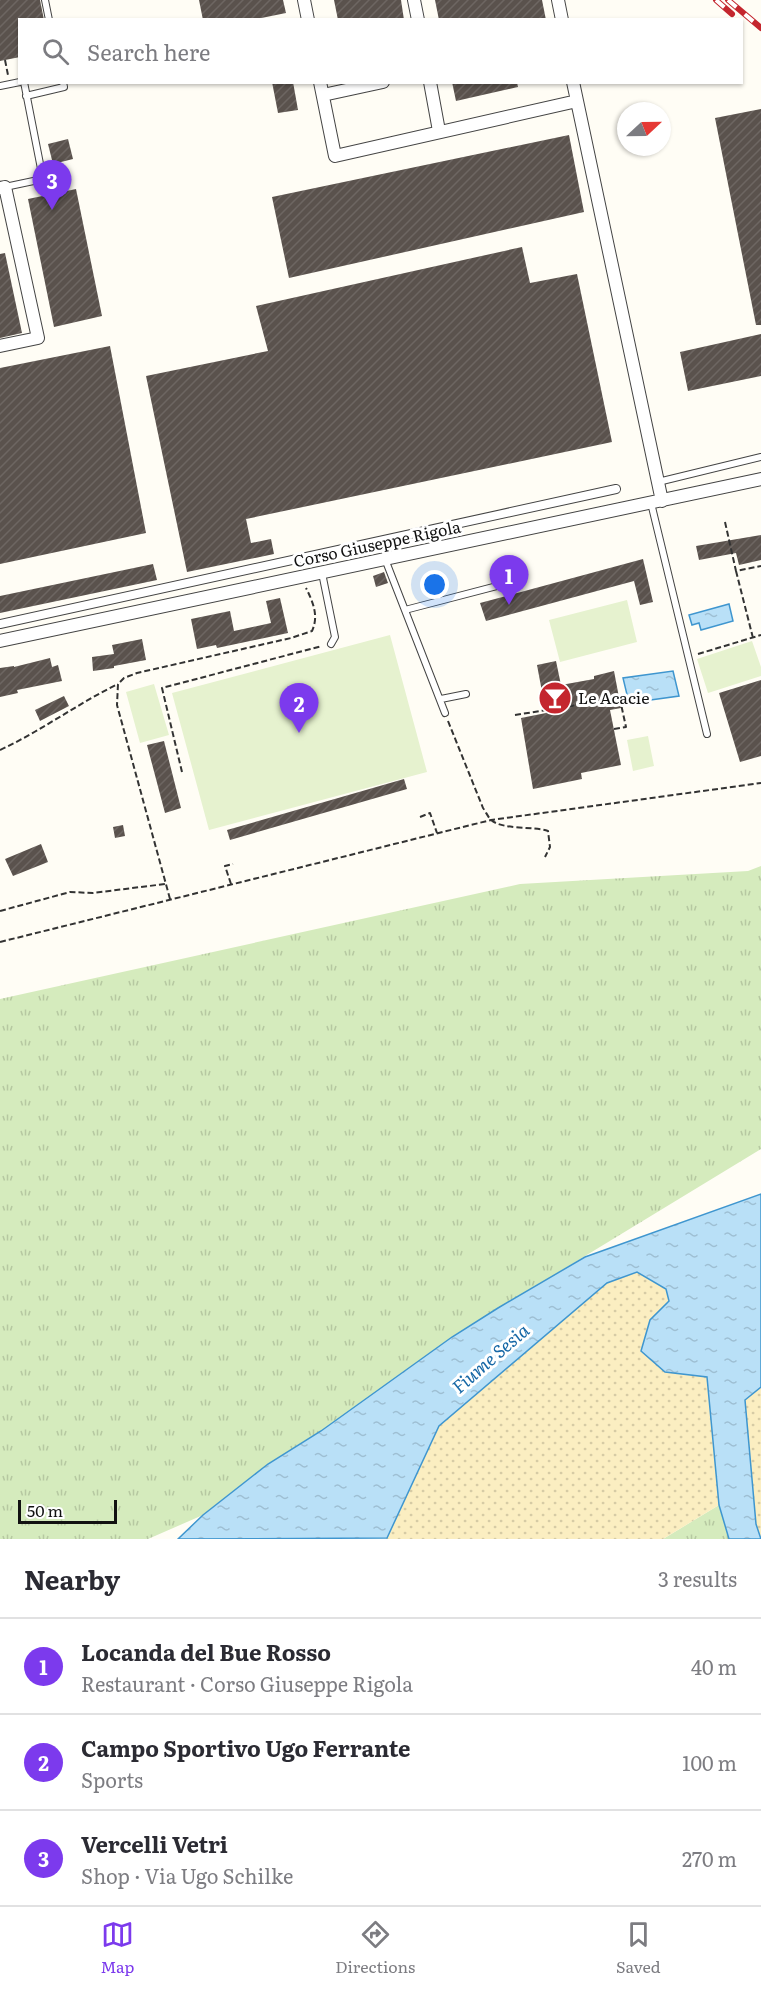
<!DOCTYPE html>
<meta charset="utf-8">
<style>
body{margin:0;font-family:Literata,serif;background:#f7f7f7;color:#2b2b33}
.compass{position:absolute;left:617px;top:102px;width:54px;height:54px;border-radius:50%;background:#fff;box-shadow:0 2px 4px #0004;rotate:68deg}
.scale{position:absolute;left:18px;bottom:15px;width:99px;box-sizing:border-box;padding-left:6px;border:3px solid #111;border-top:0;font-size:16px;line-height:21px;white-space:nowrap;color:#111;-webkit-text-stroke:4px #fff;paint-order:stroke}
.you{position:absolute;left:435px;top:585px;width:21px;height:21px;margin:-15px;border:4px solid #fff;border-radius:50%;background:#1a73e8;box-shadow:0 0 0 9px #1a73e833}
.badge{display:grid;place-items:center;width:39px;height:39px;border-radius:50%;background:#7c3aed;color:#fff;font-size:20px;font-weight:700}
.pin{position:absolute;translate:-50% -50px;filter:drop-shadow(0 2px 3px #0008)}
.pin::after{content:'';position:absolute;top:32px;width:21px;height:18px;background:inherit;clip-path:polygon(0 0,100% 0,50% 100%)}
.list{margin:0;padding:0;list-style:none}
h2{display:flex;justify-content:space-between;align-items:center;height:78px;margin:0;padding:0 24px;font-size:26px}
h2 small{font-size:20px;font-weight:400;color:#7c7c81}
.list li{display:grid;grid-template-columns:39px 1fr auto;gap:18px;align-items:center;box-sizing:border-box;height:96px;padding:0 24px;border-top:2px solid #e1e1e2}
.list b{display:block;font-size:22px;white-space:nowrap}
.list p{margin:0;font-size:20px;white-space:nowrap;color:#7c7c81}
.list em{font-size:20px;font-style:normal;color:#7c7c81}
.icon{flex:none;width:33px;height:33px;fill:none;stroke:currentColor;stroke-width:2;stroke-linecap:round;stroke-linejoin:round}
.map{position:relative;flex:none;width:761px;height:1539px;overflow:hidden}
.search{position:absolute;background:#fff;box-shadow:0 2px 4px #0004;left:18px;right:18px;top:18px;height:66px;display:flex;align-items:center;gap:15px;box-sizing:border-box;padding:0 21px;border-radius:0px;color:#7c7c81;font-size:22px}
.sheet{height:366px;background:#fff}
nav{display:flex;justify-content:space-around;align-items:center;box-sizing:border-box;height:84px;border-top:2px solid #e1e1e2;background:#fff;font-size:16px;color:#7c7c81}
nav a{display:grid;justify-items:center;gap:3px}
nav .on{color:#7c3aed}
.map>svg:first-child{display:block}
.grass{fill:url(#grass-tufts)}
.sand{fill:url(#sand-dots)}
.pitch{fill:#e6f2cf}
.water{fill:url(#water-ripples);stroke:#3f96cf;stroke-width:1.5}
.building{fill:url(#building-hatch)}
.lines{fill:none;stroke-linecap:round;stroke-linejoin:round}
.service-casing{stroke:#444;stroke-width:8}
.pedestrian-casing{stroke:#444;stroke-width:10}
.minor-casing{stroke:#444;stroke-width:14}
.path{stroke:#333;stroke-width:2;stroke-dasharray:6 3;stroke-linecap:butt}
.service{stroke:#fff;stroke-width:6}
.pedestrian{stroke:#fff;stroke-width:8}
.minor{stroke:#fff;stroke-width:12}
.rail-casing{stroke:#c4262e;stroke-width:6}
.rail{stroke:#fff;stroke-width:4;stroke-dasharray:11;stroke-linecap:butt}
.labels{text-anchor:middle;stroke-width:6;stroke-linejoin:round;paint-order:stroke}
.street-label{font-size:16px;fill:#111;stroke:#fff}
.poi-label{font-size:16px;fill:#111;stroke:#fff;text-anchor:start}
.water-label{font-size:18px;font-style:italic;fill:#1768a6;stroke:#fff}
</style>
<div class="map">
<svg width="761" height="1539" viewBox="0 0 761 1539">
<defs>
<pattern id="grass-tufts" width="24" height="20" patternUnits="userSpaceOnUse" patternTransform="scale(1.5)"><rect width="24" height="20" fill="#d5ebbd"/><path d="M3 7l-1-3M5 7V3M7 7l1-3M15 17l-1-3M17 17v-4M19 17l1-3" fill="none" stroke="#b6c8a1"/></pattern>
<pattern id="sand-dots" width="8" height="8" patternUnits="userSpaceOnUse" patternTransform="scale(1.5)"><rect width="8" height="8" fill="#fbeec1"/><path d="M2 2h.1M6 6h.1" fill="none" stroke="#d6cba5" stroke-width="1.8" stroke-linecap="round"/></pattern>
<pattern id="water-ripples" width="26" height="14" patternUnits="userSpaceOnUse" patternTransform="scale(1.5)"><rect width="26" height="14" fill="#b9e0f7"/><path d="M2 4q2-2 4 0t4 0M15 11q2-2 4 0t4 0" fill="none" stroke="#9ebfd3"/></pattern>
<pattern id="building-hatch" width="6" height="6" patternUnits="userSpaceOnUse" patternTransform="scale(1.5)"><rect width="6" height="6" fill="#5a524d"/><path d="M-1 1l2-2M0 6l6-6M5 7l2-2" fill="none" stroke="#6d6662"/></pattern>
</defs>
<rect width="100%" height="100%" fill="#fffdf5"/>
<path class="grass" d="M761 866V1149L452 1337 321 1431 268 1464 203 1515 148 1539H0V999L520 884 748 871Z
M719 1505 729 1539H663Z"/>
<path class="sand" d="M637 1272 666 1289 669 1301 650 1320 665 1372 707 1376 719 1505 663 1539H386L439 1426 607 1283Z
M761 1387V1539L756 1524 745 1400Z"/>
<path class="pitch" d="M627 600 637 642 560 662 549 620Z
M390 635 427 772 209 830 172 693Z
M752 641 761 667V676L708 693 697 659Z
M154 684 169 735 140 743 126 692Z
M648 736 654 766 633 771 627 740Z"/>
<path class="water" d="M729 604 733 621 701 630 699 623 692 625 689 615Z
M673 671 679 696 629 703 623 678Z
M761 1194V1387L745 1400 756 1524 761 1539H729L719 1505 707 1377 665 1372 641 1351 650 1320 669 1301 666 1289 637 1272 607 1283 439 1426 387 1538 178 1539 203 1515 268 1464 321 1431 452 1337 498 1308 585 1257Z"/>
<path class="building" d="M0 0H40L44 20H20V57L0 61Z
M199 0H283L286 13 252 20H203Z
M334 0H401L404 20H338Z
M435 0H542L546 20H439Z
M272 82H293L298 110 278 113Z
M452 82H517L518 87 456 101Z
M761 109V325H756L715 118Z
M569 135 584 212 289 278 272 197Z
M68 139 73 159 53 164 48 144Z
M76 189 102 316 54 327 28 199Z
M522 247 530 283 577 274 612 442 246 519 251 543 271 539 274 554 187 572 146 376 268 351 256 306Z
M5 253 22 333 0 338V254Z
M761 334V376L688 391 680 352Z
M110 346 146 533 0 564V368Z
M761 535V560L739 565 736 553 699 560 696 546Z
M643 559 653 602 640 605 634 581 486 621 480 603Z
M153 564 157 580 0 613V596Z
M384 572 388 583 376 587 373 576Z
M280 598 288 633 217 648 216 645 197 649 191 619 230 611 234 631 271 623 266 601Z
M142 639 146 660 114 666V668L93 671 92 657 114 654 112 645Z
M50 658 52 667 58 665 62 681 17 690 18 693 0 697V668L14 666V667Z
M556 661 561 685 594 679V676L614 671 621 708 610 710 621 765 581 773 582 779 533 789 521 718 546 713 537 665Z
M761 680V756L740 762 719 693Z
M64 696 69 706 40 721 35 710Z
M164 741 181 808 165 813 147 745Z
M404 779 407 789 230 840 227 830Z
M123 825 125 836 115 838 113 827Z
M41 844 48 862 13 876 5 859Z"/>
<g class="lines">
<g class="service-casing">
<path id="service" d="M45 0 49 20
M0 86 20 82
M26 96 64 87 63 82
M5 187 43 179 24 82
M658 482 761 457
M651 503 707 734
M385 559 445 713
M322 573 335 637 331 644
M405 610 520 580
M441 699 466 694"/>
</g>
<g class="pedestrian-casing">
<path id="pedestrian" d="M0 624 616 489"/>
</g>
<g class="minor-casing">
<path id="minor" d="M304 0 308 20
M414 0 418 20
M558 0 562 20
M320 82 335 156 577 101
M430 82 439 131
M573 82 662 501
M323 95 383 82
M0 188 5 187 38 338 0 346
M0 641 761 479"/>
</g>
<path class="path" d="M5 60 8 75
M725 522 736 571 761 566
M736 571 753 638
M698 654 761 635
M515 715 572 706 581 702
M448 721 483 808C486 812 488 817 491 820 503 830 532 826 548 831L550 847 545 857
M614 729 626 727 619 695
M0 750C41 731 77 704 118 684
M182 772 162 688 322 646
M420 817 430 813 437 833
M231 884 225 866 233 864
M170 899 117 705 118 684 124 678 137 673 291 638 312 631C319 616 313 602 306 588
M0 911 70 892 93 893 165 884
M0 942 491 820 761 783"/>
<use href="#service" class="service"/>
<use href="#pedestrian" class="pedestrian"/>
<use href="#minor" class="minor"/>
<g class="rail-casing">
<path id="rail" d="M716 0 732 14
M728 0 761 28"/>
</g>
<use href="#rail" class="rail"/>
</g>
<defs>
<g id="bar-disc" transform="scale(1.725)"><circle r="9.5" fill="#c4262e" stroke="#fff"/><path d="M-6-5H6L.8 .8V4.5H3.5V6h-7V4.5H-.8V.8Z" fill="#fff"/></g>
</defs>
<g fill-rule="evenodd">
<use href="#bar-disc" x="555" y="698"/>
</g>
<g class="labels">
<g class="street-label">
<text transform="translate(377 544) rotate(-12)" y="6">Corso Giuseppe Rigola</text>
</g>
<g class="poi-label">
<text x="578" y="704">Le Acacie</text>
</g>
<g class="water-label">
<text transform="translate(491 1359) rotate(-41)" y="6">Fiume Sesia</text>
</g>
</g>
</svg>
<svg class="compass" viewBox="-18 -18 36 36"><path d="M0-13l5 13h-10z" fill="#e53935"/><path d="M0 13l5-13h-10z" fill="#7c7c81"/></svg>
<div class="scale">50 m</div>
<div class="you"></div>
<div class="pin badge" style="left:509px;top:605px">1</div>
<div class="pin badge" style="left:299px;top:733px">2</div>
<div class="pin badge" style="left:52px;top:210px">3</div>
<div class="search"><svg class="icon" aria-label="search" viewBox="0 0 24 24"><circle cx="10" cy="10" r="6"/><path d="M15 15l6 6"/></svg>Search here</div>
</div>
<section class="sheet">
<h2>Nearby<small>3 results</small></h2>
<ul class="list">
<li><span class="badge">1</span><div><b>Locanda del Bue Rosso</b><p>Restaurant · Corso Giuseppe Rigola</p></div><em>40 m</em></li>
<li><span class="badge">2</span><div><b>Campo Sportivo Ugo Ferrante</b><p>Sports</p></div><em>100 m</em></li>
<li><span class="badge">3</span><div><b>Vercelli Vetri</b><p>Shop · Via Ugo Schilke</p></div><em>270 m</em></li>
</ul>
</section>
<nav>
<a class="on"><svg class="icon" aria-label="map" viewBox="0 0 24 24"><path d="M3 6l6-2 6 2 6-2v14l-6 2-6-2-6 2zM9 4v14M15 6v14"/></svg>Map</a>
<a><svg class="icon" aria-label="directions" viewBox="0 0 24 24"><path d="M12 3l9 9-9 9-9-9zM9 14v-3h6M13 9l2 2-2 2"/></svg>Directions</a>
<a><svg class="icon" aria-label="saved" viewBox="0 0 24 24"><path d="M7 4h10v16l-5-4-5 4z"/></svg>Saved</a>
</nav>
